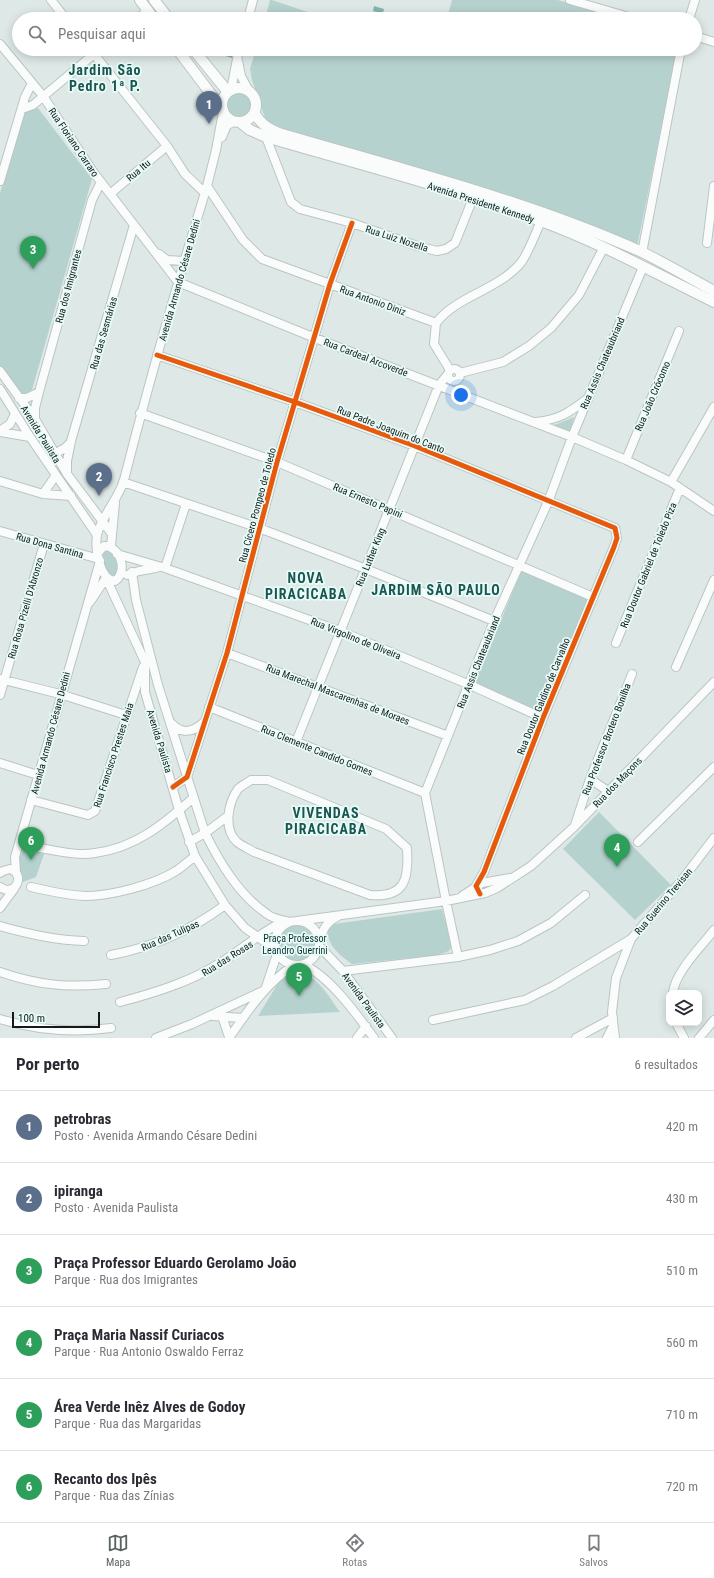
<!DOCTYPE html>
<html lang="pt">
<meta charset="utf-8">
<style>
body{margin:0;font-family:"Roboto Condensed",sans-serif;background:#f7f7f7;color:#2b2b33}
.controls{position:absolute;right:12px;bottom:12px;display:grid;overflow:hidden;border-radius:8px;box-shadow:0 2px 10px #0003}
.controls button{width:36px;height:36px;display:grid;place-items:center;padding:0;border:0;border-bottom:1px solid #e1e1e2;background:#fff;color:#2b2b33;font:20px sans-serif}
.scale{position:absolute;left:12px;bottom:10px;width:88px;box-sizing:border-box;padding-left:4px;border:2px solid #131a19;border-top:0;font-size:11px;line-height:14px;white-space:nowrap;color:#131a19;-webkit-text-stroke:3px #e7fbf8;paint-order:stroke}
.you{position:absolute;left:461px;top:395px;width:14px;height:14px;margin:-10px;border:3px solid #fff;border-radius:50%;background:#1a73e8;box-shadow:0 0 0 6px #1a73e833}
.badge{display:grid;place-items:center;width:26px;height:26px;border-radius:50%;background:#5a6261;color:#fff;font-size:13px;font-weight:700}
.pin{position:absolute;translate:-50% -33px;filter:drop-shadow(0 1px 2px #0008)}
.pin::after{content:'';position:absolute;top:21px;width:14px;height:12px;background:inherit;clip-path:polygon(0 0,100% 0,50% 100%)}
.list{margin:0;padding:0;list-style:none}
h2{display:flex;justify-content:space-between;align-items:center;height:52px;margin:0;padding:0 16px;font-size:17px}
h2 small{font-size:13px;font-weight:400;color:#7c7c81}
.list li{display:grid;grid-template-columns:26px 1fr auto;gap:12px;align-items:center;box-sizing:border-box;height:72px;padding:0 16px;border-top:1px solid #e1e1e2}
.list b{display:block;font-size:15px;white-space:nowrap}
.list p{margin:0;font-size:13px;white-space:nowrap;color:#7c7c81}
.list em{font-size:13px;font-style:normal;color:#7c7c81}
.icon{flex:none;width:22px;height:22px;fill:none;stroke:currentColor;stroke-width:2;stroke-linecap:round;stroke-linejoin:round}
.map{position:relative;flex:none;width:714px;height:1038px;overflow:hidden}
.search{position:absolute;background:#fff;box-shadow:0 2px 10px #0003;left:12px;right:12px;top:12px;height:44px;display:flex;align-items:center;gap:10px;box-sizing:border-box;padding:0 14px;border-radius:22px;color:#7c7c81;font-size:15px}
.sheet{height:484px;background:#fff}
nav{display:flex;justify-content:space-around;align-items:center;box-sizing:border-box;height:56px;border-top:1px solid #e1e1e2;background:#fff;font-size:11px;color:#7c7c81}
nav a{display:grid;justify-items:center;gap:2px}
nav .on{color:#5a6261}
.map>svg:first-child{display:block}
.green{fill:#b5d2ce}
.water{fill:#84b7b0}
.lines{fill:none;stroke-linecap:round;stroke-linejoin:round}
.minor-casing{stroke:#bcc4c3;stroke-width:10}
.major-casing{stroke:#bcc4c3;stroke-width:12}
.minor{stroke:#fafcfb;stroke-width:8}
.major{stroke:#fafcfb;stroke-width:10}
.cycleway-casing{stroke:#e7fbf8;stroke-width:8}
.cycleway{stroke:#e8590c;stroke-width:5}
.labels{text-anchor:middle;stroke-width:3.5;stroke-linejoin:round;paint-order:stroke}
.street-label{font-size:10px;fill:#131a19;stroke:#e7fbf8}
.park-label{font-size:10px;fill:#0f312e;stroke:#e7fbf8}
.district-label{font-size:14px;font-weight:bold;letter-spacing:1px;fill:#1b554f;stroke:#e7fbf8}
</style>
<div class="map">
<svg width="714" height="1038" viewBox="0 0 714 1038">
<rect width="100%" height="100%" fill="#dee9e7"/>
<path class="green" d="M270 0H272L328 19H265Z
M452 0H558L621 19H447Z
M256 49H416L436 56 438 49H677L637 247 276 129 266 121 252 80 250 69Z
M224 105a14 14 0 1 1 28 0a14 14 0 1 1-28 0Z
M30 108H38L92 179 32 390 24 394H18L0 369V193L25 111Z
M574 417 570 433 552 426Z
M107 548 116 554 119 567 117 574 110 577C104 570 101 560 102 551Z
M522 570 588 599 541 713 474 684Z
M599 812 671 885 635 920 563 849Z
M24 849 44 854 36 877 23 882 16 865Z
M442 909 452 945 449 951 438 955 352 964C340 955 327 946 328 930L334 924Z
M276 944a19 19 0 1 1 38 0a19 19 0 1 1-38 0Z
M294 971C316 972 328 996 340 1012L258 1016 280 980Z"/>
<path class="water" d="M374 6 384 9 382 17 379 16V13L373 11Z
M221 49 233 52 232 58 219 54Z"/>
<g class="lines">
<g class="minor-casing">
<path id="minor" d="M51 0 66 19
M570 0 636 19
M137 19 148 10
M248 19 253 0
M689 19 695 0
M695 36 714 42
M0 44 43 96 94 173 178 282 315 338 572 437 626 460 671 482 714 511
M90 49 167 146 185 174 205 193
M238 61 241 76 250 93
M231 90 239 49
M22 109 33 105 100 49
M222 137 227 125 234 122
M266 137 291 202 300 209 352 223 420 247 437 251 446 249 455 243 473 198
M0 181 25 97 32 83
M207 186 243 240 262 259 436 323
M110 194 167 146
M707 243 714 186
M642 253 681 49
M159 254 167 260 184 261
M157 355 295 402 415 446 615 528 617 538 614 547 543 718 484 872 476 886 480 894
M448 375a6 6 0 1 1 12 0a6 6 0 1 1-12 0Z
M450 370 434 344 436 323C457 296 495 291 519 265 527 257 536 232 541 221
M0 371 35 419 67 474 112 534
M460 373 503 362 529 346 551 328 579 295 604 247
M0 389 30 437 97 535
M19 398H27L39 392
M140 413 277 462 593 597
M35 419V408L39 392 92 200 101 182
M535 422C558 420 569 413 587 399
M0 431 10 424 15 414
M0 432 30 437
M54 454 65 448 71 442
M626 460 679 331
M67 474V461L71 441 134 225
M0 481 43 494 71 496
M123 482 259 528 366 569 494 621
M671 482 714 407
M43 494 56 475
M0 531 99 559
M111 546 115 503
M98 553 104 546C121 546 128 572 115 581 99 580 95 547 97 535 101 517 118 500 124 480 149 382 177 284 207 186L216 150 223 112
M117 554 165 568 340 631 470 685 543 718
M165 568 186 504
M132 572 136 600 158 685 205 833C220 863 239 895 267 914 273 919 283 920 290 922
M127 575 139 571 156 568
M106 578 145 662V692L179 810 195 856 225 905 245 928 275 949
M90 602 106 578
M616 643 680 488
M227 653 448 736
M676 667 714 580
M0 679 60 694 126 715
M0 695 44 544
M209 707 425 793
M171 723C181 734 192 733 203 723
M296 742 439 385 448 374
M0 763 38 775
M590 779 608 791
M251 780H268L386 829 407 848C409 878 406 898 370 895L254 852C249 849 242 846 237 842 223 829 228 803 238 789 241 786 247 783 251 780Z
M173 787 187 777 227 653 277 462 330 284 352 223
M31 800 88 815 95 811 143 667
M575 825 590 779 632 674
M189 842 205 833 228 816
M638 842 714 767
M40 848C58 851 77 856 95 853 135 848 164 824 193 798
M0 873 3 871 10 869C27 875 14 898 0 887
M16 873 15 857 100 561
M31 887C48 891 66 895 85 896 111 896 153 885 176 871 182 867 189 861 195 856
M462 896 482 883 510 878
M0 908 14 889
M275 943a22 22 0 1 1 44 0a22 22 0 1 1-44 0Z
M297 921 446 901 485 893 497 888 531 866 574 827 714 682
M0 926C28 934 55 940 84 941
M319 941C323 930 326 922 337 917
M319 946 343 971 392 1038
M111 955C154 947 190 931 225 905
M458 957 446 901 425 793 494 621 548 502 572 437 643 267
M303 965C330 976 357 1015 374 1038
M343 971 458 957 490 950 518 941 551 923 585 895
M0 972C38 985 67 988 106 984
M266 987 277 954
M673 993C675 972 701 947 714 930
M120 1002C154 993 190 982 220 963 241 950 261 932 284 921
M213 1016 243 1018
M222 1016 229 1037
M0 1019C36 1030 74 1033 111 1028
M433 1020 525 1000 553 986 631 939
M676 1023 684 1038
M156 1038 192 1024 265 990
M229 1038C247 1012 266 983 294 965
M357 1038 366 1026
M576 1038 613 1018
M607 1038 613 1026
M615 1038 612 1012 616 978 631 939 682 880 714 838
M699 1038 714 1020"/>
</g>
<g class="major-casing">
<path id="major" d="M140 0 154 19
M154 0 169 19
M177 49 223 110
M193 49 228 92
M222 105a17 17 0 1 1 34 0a17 17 0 1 1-34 0Z
M254 113C261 124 267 128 279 133 401 169 526 200 642 252 666 264 690 278 714 291
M240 122 250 130 266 137C358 164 452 188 541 221 601 243 657 274 714 302"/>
</g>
<use href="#minor" class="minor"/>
<use href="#major" class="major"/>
<g class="cycleway-casing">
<path id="cycleway" d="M157 355 295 402 415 446 615 528 617 538 614 547 543 718 484 872 476 886 480 894
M173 787 187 777 227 653 277 462 330 284 352 223"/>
</g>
<use href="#cycleway" class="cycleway"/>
</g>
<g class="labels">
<g class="street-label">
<text transform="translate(74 142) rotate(56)" y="4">Rua Floriano Carraro</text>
<text transform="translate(138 170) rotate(-40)" y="4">Rua Itu</text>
<text transform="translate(481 202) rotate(18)" y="4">Avenida Presidente Kennedy</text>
<text transform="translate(397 238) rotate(18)" y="4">Rua Luiz Nozella</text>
<text transform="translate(179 280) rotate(-74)" y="4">Avenida Armando Césare Dedini</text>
<text transform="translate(68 286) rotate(-75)" y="4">Rua dos Imigrantes</text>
<text transform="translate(373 300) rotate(20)" y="4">Rua Antonio Diniz</text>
<text transform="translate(103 333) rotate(-74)" y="4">Rua das Sesmárias</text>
<text transform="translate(366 357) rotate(21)" y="4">Rua Cardeal Arcoverde</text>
<text transform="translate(602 363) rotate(-67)" y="4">Rua Assis Chateaubriand</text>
<text transform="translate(652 396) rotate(-67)" y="4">Rua João Crócomo</text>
<text transform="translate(391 429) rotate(21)" y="4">Rua Padre Joaquim do Canto</text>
<text transform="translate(41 434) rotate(58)" y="4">Avenida Paulista</text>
<text transform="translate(368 500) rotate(23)" y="4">Rua Ernesto Papini</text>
<text transform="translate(257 505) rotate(-75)" y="4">Rua Cícero Pompeo de Toledo</text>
<text transform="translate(50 545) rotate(16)" y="4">Rua Dona Santina</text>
<text transform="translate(370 557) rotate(-68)" y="4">Rua Luther King</text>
<text transform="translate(648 565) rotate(-68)" y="4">Rua Doutor Gabriel de Toledo Piza</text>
<text transform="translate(25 608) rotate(-74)" y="4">Rua Rosa Pizelli D'Abronzo</text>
<text transform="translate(356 638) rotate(22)" y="4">Rua Virgolino de Oliveira</text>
<text transform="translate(478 662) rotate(-68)" y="4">Rua Assis Chateaubriand</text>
<text transform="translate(338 694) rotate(21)" y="4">Rua Marechal Mascarenhas de Moraes</text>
<text transform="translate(543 696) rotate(-68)" y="4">Rua Doutor Galdino de Carvalho</text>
<text transform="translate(50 733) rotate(-75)" y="4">Avenida Armando Césare Dedini</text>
<text transform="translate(606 739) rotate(-69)" y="4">Rua Professor Brotero Bonilha</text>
<text transform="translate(160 741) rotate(73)" y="4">Avenida Paulista</text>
<text transform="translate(317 750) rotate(22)" y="4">Rua Clemente Candido Gomes</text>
<text transform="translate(113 755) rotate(-72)" y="4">Rua Francisco Prestes Maia</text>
<text transform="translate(617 782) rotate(-46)" y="4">Rua dos Maçons</text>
<text transform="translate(663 901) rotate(-50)" y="4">Rua Guerino Trevisan</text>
<text transform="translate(170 935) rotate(-24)" y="4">Rua das Tulipas</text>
<text transform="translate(227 958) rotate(-32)" y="4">Rua das Rosas</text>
<text transform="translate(364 1000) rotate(54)" y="4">Avenida Paulista</text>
</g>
<g class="park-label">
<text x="295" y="942">Praça Professor<tspan x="295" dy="12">Leandro Guerrini</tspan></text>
</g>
<g class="district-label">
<text x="105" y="75">Jardim São<tspan x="105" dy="16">Pedro 1ª P.</tspan></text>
<text x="306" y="583">NOVA<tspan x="306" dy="16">PIRACICABA</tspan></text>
<text x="436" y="595">JARDIM SÃO PAULO</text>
<text x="326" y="818">VIVENDAS<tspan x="326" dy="16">PIRACICABA</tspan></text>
</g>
</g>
</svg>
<div class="controls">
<button><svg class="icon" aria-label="layers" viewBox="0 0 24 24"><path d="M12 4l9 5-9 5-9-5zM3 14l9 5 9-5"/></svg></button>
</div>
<div class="scale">100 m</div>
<div class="you"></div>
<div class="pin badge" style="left:209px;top:124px;background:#5c6f8a">1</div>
<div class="pin badge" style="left:99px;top:496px;background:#5c6f8a">2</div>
<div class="pin badge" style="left:33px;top:269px;background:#2e9e5b">3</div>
<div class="pin badge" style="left:617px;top:867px;background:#2e9e5b">4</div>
<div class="pin badge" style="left:299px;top:996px;background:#2e9e5b">5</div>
<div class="pin badge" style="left:31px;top:860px;background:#2e9e5b">6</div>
<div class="search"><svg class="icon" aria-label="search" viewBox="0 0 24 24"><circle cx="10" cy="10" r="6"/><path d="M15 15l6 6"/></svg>Pesquisar aqui</div>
</div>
<section class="sheet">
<h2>Por perto<small>6 resultados</small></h2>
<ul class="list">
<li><span class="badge" style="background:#5c6f8a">1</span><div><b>petrobras</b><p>Posto · Avenida Armando Césare Dedini</p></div><em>420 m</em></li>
<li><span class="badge" style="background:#5c6f8a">2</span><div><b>ipiranga</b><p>Posto · Avenida Paulista</p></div><em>430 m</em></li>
<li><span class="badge" style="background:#2e9e5b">3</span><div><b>Praça Professor Eduardo Gerolamo João</b><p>Parque · Rua dos Imigrantes</p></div><em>510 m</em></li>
<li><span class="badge" style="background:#2e9e5b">4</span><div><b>Praça Maria Nassif Curiacos</b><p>Parque · Rua Antonio Oswaldo Ferraz</p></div><em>560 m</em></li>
<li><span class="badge" style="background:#2e9e5b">5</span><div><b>Área Verde Inêz Alves de Godoy</b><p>Parque · Rua das Margaridas</p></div><em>710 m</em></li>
<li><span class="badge" style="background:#2e9e5b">6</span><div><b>Recanto dos Ipês</b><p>Parque · Rua das Zínias</p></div><em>720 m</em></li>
</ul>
</section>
<nav>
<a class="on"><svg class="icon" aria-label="map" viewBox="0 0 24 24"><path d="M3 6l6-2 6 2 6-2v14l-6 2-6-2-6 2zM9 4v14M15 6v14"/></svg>Mapa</a>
<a><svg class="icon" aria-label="directions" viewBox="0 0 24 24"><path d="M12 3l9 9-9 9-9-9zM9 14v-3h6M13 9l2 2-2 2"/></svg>Rotas</a>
<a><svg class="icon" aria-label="saved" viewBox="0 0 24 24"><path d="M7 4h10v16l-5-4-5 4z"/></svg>Salvos</a>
</nav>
